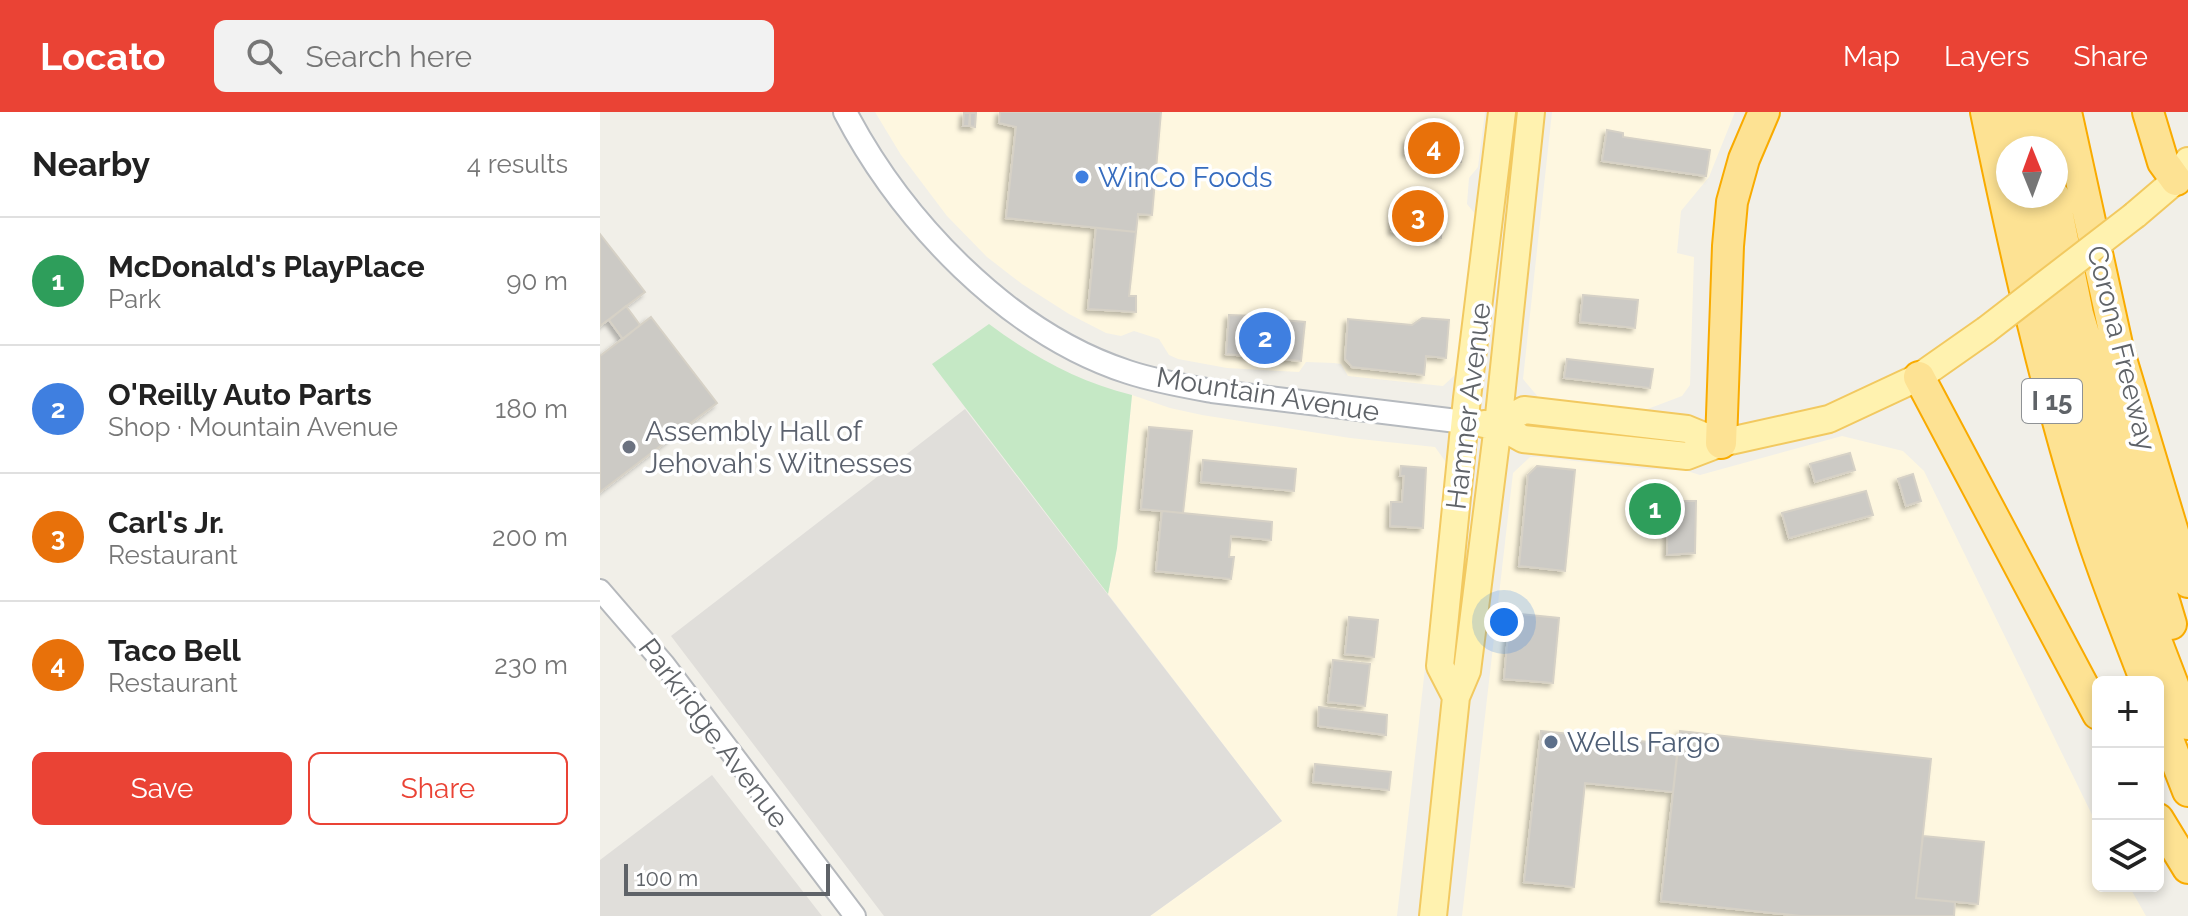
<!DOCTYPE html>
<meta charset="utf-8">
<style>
body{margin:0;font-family:Raleway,sans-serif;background:#f2f2f2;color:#222}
.controls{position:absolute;right:24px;bottom:24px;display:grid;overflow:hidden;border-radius:12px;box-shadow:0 4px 12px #0003}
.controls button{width:72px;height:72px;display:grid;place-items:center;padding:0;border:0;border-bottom:2px solid #e0e0e0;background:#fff;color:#222;font:40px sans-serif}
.compass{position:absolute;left:1396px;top:24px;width:72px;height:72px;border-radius:50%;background:#fff;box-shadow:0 4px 12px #0003;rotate:359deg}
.scale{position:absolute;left:24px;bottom:20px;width:206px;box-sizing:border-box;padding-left:8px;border:4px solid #5f6368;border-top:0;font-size:22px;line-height:28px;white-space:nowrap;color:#5f6368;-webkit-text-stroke:6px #fff;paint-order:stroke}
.you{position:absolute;left:904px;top:510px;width:28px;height:28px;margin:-20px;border:6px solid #fff;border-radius:50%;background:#1a73e8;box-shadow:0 0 0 12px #1a73e833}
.badge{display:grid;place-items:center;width:52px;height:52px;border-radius:50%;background:#ea4335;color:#fff;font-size:26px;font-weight:700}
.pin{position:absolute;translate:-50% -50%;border:4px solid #fff;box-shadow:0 2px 8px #0006}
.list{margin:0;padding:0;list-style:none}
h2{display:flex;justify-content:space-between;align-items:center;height:104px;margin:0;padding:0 32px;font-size:34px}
h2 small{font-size:26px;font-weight:400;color:#767676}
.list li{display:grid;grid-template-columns:52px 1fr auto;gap:24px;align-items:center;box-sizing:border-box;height:128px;padding:0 32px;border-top:2px solid #e0e0e0}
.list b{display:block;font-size:30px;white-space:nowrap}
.list p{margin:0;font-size:26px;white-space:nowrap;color:#767676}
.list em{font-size:26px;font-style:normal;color:#767676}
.actions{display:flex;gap:16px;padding:24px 32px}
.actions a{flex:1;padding:18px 0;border:2px solid #ea4335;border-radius:12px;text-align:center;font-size:28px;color:#ea4335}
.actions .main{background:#ea4335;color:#fff}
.icon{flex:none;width:44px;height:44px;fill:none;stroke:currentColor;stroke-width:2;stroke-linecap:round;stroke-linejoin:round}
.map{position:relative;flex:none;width:1588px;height:804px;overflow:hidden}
header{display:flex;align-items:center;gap:48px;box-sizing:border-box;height:112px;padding:0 40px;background:#ea4335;color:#fff}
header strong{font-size:38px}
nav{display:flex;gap:44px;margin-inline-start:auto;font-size:28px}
.search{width:560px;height:72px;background:#f2f2f2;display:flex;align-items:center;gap:20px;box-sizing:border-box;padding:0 28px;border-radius:12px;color:#767676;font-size:30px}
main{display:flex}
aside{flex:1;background:#fff}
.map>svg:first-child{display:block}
.commercial{fill:#fef7e0}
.industrial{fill:#e0deda}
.grass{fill:#c5e8c5}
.park{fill:url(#park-dots)}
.building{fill:#cccac5;stroke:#d6d1c6;stroke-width:2;filter:url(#shadow)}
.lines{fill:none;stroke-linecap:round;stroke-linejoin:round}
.tertiary-casing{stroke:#b5b8bc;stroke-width:24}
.secondary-casing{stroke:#b6babf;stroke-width:26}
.primary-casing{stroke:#f2c960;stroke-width:30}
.motorway-casing{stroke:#f9ab00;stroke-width:34}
.tertiary{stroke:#fff;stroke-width:20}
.secondary{stroke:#fff;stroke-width:22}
.primary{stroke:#fff2af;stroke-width:26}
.motorway{stroke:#fde293;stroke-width:30}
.primary-bridge-casing{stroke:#f2c960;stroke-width:30;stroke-linecap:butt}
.primary-bridge{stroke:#fff2af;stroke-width:26}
.shop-dot{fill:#3f7fe0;stroke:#fff;stroke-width:3}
.worship-dot{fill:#6b7280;stroke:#fff;stroke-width:3}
.service-dot{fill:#5c6f8a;stroke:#fff;stroke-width:3}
.labels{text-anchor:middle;stroke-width:7;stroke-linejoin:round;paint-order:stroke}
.shield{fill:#fff;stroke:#8f9295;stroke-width:2}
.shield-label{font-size:26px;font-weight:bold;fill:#5f6368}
.shop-label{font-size:28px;fill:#366cbe;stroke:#fff;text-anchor:start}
.street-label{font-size:28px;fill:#5f6368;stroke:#fff}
.worship-label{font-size:28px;fill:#5b616d;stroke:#fff;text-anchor:start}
.service-label{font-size:28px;fill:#4e5e75;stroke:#fff;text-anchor:start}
</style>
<header>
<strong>Locato</strong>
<div class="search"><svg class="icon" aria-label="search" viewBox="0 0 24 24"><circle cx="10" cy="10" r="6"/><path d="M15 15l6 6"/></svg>Search here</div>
<nav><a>Map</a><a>Layers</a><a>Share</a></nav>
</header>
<main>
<aside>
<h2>Nearby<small>4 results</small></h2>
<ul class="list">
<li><span class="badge" style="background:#2e9e5b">1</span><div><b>McDonald's PlayPlace</b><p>Park</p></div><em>90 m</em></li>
<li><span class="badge" style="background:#3f7fe0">2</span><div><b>O'Reilly Auto Parts</b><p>Shop · Mountain Avenue</p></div><em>180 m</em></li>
<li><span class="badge" style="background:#e8710a">3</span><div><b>Carl's Jr.</b><p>Restaurant</p></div><em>200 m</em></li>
<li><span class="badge" style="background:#e8710a">4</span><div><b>Taco Bell</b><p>Restaurant</p></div><em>230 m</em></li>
</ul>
<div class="actions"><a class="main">Save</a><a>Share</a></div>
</aside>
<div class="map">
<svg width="1588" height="804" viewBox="0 0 1588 804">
<defs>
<pattern id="park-dots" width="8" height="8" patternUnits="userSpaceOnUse" patternTransform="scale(2)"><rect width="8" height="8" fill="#c5e8c5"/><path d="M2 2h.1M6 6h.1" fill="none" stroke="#a3c0a4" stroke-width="1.8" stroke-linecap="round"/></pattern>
<filter id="shadow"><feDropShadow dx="-3.5" dy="3.5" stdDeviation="2" flood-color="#0004"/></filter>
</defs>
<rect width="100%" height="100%" fill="#f1efe8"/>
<path class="commercial" d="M275 0H885L878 55 869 66 867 92 876 103 857 261 843 274 748 264 741 252 734 251 706 250 699 260 627 256 578 247 569 243 559 227 534 219 521 224 506 221 469 202 422 172 387 145 347 104 301 43Z
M952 0H1135L1109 65 1081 99 1077 141 1094 145 1090 273 1082 284 1045 298 939 286 923 267Z
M532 283 570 296 602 303 750 326 835 335 848 353 797 804H550L682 709 508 482 517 436Z
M1242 324 1303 339 1324 359 1498 715V774H1529L1546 804H862L913 361 930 345H938L1048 357 1084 358 1100 363Z"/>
<path class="industrial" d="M365 297 682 709 550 804H284L71 524Z
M112 663 222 804H0V748Z"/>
<path class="grass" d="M389 212C433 245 479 270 532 283L517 436 508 482 332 252Z"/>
<path class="park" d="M1041 381 1069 382 1068 406H1041Z"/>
<path class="building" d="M400 0H561L552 103 538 102 536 120 406 106 416 15 399 11Z
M364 1H370L369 14H363Z
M370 1H376L375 15 370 14Z
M1007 18 1023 21V25L1110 38 1106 64 1002 49Z
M813 22 825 23V28L863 31 861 50 812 46 813 41H806L807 27H812Z
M794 92 840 95 843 98 841 126 812 124V120L792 119Z
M496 116 536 120 529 184H536V200L488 197Z
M0 122 45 180 0 214Z
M983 183 1038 188 1035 216 980 210Z
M26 194 40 213 23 227 9 208Z
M629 203 684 205 683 208 705 210 701 249 626 242Z
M51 205 117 291 0 380V244Z
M822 206 849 208 846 246 826 244 824 263 752 255 745 247 748 207 812 213Z
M967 247 1053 257 1050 276 964 266Z
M549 315 592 319 583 401 541 397Z
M1250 341 1255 358 1215 370 1210 352Z
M603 348 696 357 694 379 601 370Z
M801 354 826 356 823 416 790 414 791 390H802L804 364H800Z
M937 354 975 358 965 459 919 454 928 363Z
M1313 362 1321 389 1306 394 1298 367Z
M1266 379 1273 403 1189 426 1182 401Z
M1068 389H1096L1095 441 1067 443Z
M562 399 672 410 671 428 631 424 629 445H634L631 467 556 459Z
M910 501 959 506 953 571 904 567Z
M749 505 778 508 774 545 745 542Z
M733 548 770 552 765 594 728 590Z
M719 595 787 603 786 623 718 614Z
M941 619 1078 633 1073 680 985 671 974 775 924 770Z
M1080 619 1331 647 1316 786 1355 790 1354 804H1201L1061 789Z
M715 652 791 660 789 678 713 670Z
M1323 724 1384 730 1378 792 1316 786Z"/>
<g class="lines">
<g class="tertiary-casing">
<path id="tertiary" d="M0 478 64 552 255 804"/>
</g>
<g class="secondary-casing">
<path id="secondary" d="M245 0C302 109 408 221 528 260 555 269 584 274 612 279L865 310"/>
</g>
<g class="primary-casing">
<path id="primary" d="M1535 103 1576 68 1588 49
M884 312 898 313 924 298 1087 317 1121 331
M898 313 923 327 1087 344 1121 331 1229 307 1319 265 1386 218
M856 585 840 554 867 286 902 0
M833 804 856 585 867 559 898 313 931 0"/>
</g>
<g class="motorway-casing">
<path id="motorway" d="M1386 0C1415 140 1446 279 1489 415 1505 467 1527 519 1546 570
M1414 0 1420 36
M1438 0 1445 36
M1466 0 1518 237 1588 470
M1548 0 1563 50 1576 68
M1429 84 1468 246 1528 455 1588 612
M1454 84 1478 202 1571 512
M1319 265 1498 602
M1121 331 1128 134 1132 90 1144 47 1164 0
M1558 602 1588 679
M1558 707 1588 756"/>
</g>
<use href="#tertiary" class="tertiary"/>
<use href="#secondary" class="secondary"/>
<use href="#primary" class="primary"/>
<use href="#motorway" class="motorway"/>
<g class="primary-bridge-casing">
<path id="primary-bridge" d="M1386 218 1535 103"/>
</g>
<use href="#primary-bridge" class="primary-bridge"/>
</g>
<circle class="shop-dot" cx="482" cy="65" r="8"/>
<circle class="worship-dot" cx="29" cy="335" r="8"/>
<circle class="service-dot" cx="951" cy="630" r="8"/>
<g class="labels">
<rect class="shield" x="1422" y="267" width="60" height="44" rx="6"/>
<g class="shield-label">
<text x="1452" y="298">I 15</text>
</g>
<g class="shop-label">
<text x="498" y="75">WinCo Foods</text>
</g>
<g class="street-label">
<text transform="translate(1522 236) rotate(76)" y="10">Corona Freeway</text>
<text transform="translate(668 282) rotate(9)" y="10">Mountain Avenue</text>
<text transform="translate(868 294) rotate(-83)" y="10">Hamner Avenue</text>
<text transform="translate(114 621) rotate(53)" y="10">Parkridge Avenue</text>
</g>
<g class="worship-label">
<text x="45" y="329">Assembly Hall of<tspan x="45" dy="32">Jehovah's Witnesses</tspan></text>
</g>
<g class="service-label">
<text x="967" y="640">Wells Fargo</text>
</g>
</g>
</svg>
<div class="controls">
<button>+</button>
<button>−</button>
<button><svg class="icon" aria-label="layers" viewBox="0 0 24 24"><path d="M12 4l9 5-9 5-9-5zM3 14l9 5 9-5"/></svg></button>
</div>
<svg class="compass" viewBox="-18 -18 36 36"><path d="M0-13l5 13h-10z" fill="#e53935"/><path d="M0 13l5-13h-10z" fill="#767676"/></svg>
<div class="scale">100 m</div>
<div class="you"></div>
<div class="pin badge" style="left:1055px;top:397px;background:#2e9e5b">1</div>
<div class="pin badge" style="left:665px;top:226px;background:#3f7fe0">2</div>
<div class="pin badge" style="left:818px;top:104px;background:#e8710a">3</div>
<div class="pin badge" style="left:834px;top:36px;background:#e8710a">4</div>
</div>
</main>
